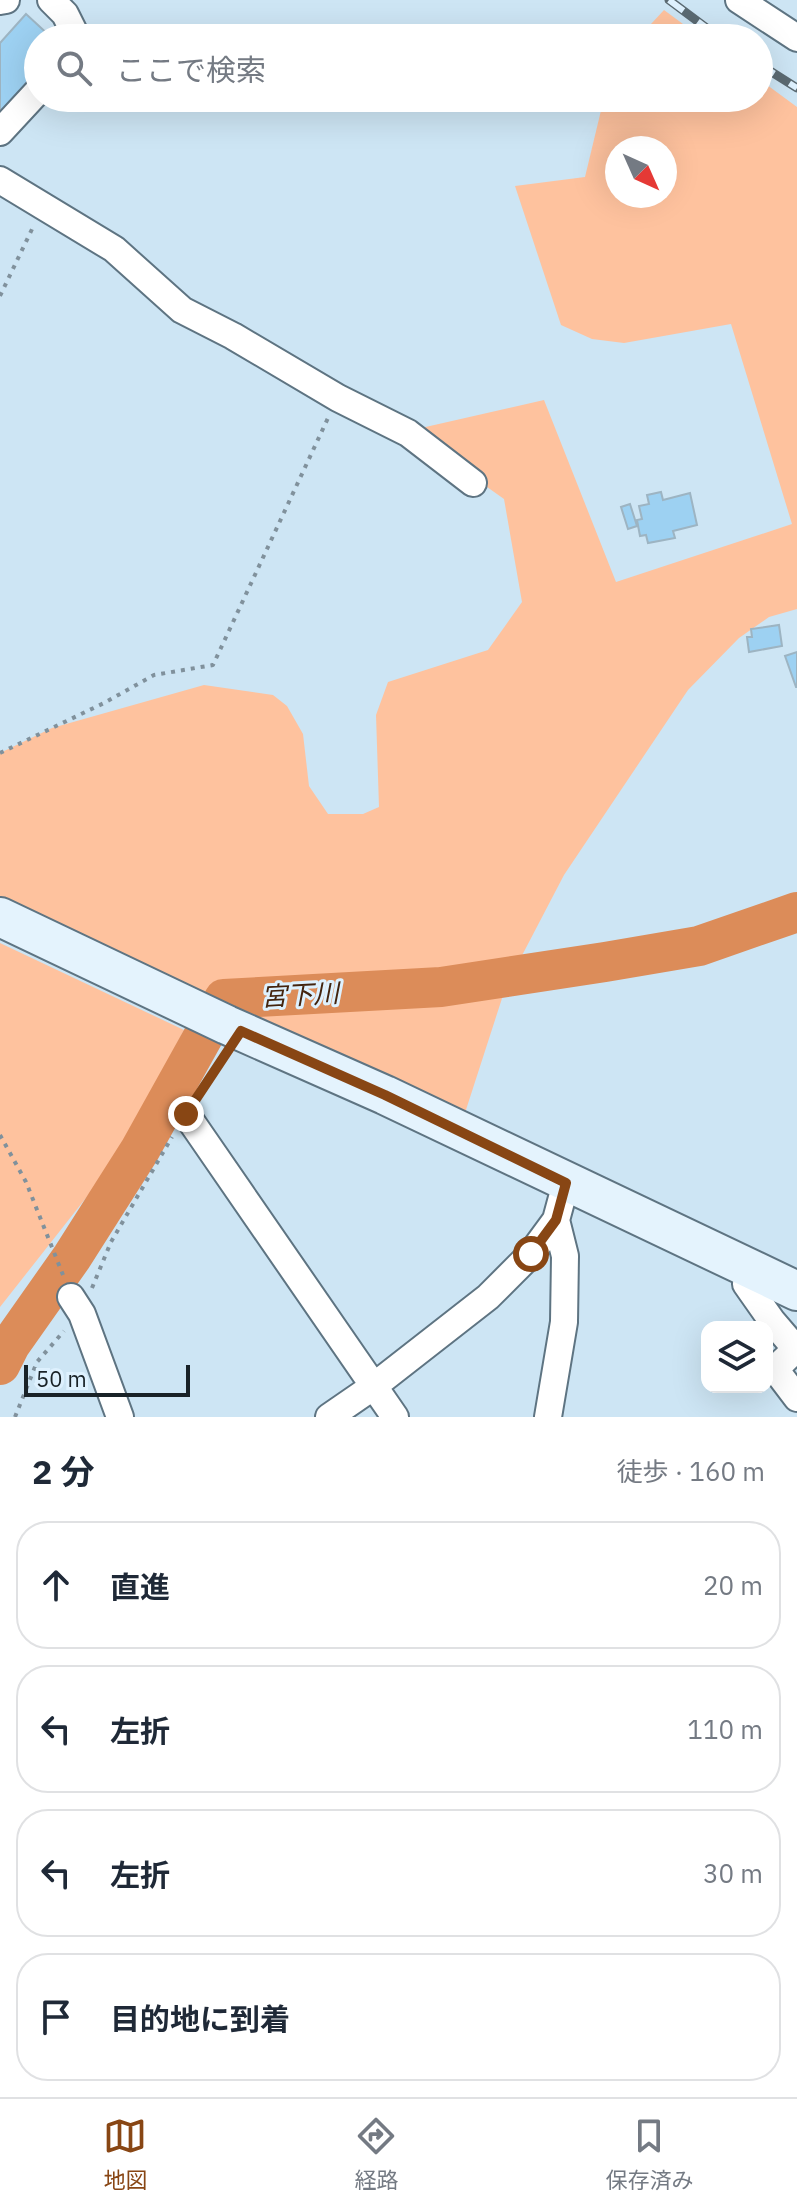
<!DOCTYPE html>
<html lang="ja">
<meta charset="utf-8">
<style>
body{margin:0;font-family:"IBM Plex Sans","Noto Sans JP",sans-serif;background:#f2f2f3;color:#1f2937}
.controls{position:absolute;right:24px;bottom:24px;display:grid;overflow:hidden;border-radius:16px;box-shadow:0 8px 32px #0002}
.controls button{width:72px;height:72px;display:grid;place-items:center;padding:0;border:0;border-bottom:2px solid #e0e1e3;background:#fff;color:#1f2937;font:40px sans-serif}
.compass{position:absolute;left:605px;top:136px;width:72px;height:72px;border-radius:50%;background:#fff;box-shadow:0 8px 32px #0002;rotate:135deg}
.scale{position:absolute;left:24px;bottom:20px;width:166px;box-sizing:border-box;padding-left:8px;border:4px solid #192227;border-top:0;font-size:22px;line-height:28px;white-space:nowrap;color:#192227;-webkit-text-stroke:6px #def1fe;paint-order:stroke}
.stop{position:absolute;width:24px;height:24px;margin:-18px;border:6px solid #884614;border-radius:50%;background:#fff}
.stop.end{background:#884614;border-color:#fff;box-shadow:0 2px 8px #0008}
.list{margin:0;padding:0;list-style:none}
h2{display:flex;justify-content:space-between;align-items:center;height:104px;margin:0;padding:0 32px;font-size:34px}
h2 small{font-size:26px;font-weight:400;color:#747a83}
.list li{display:grid;grid-template-columns:52px 1fr auto;gap:24px;align-items:center;box-sizing:border-box;height:128px;margin:0 16px 16px;padding:0 16px;border:2px solid #e0e1e3;border-radius:32px}
.list b{display:block;font-size:30px;white-space:nowrap}
.list em{font-size:26px;font-style:normal;color:#747a83}
.icon{flex:none;width:44px;height:44px;fill:none;stroke:currentColor;stroke-width:2;stroke-linecap:round;stroke-linejoin:round}
.map{position:relative;flex:none;width:797px;height:1417px;overflow:hidden}
.search{position:absolute;background:#fff;box-shadow:0 8px 32px #0002;left:24px;right:24px;top:24px;height:88px;display:flex;align-items:center;gap:20px;box-sizing:border-box;padding:0 28px;border-radius:44px;color:#747a83;font-size:30px}
.sheet{height:680px;background:#fff}
nav{display:flex;justify-content:space-around;align-items:center;box-sizing:border-box;height:112px;border-top:2px solid #e0e1e3;background:#fff;font-size:22px;color:#747a83}
nav a{display:grid;justify-items:center;gap:4px}
nav .on{color:#884614}
.map>svg:first-child{display:block}
.green{fill:#fec29e;fill-rule:evenodd}
.lines{fill:none;stroke-linecap:round;stroke-linejoin:round}
.river{stroke:#dc8c59;stroke-width:40}
.building{fill:#9dd1f2;stroke:#9db4c2;stroke-width:2}
.street-casing{stroke:#5e7482;stroke-width:30}
.secondary-casing{stroke:#5e7482;stroke-width:42}
.path{stroke:#80919c;stroke-width:4;stroke-dasharray:4 6;stroke-linecap:butt}
.street{stroke:#fff;stroke-width:26}
.secondary{stroke:#e4f3fd;stroke-width:38}
.rail-casing{stroke:#5b6a72;stroke-width:9}
.rail{stroke:#def1fe;stroke-width:6;stroke-dasharray:18;stroke-linecap:butt}
.route{stroke:#884614;stroke-width:10}
.labels{text-anchor:middle;stroke-width:6;stroke-linejoin:round;paint-order:stroke}
.water-label{font-size:26px;font-style:italic;fill:#43230d;stroke:#def1fe}
</style>
<div class="map">
<svg width="797" height="1417" viewBox="0 0 797 1417">
<rect width="100%" height="100%" fill="#cde5f4"/>
<path class="green" d="M664 10 702 38H638Z
M759 79 797 107V609L769 617 739 638 688 690 564 875 506 986 464 1116 0 904V753L52 728 204 685 273 695 287 706 303 734 309 786 328 814H363L379 807 376 715 388 682 488 650 522 602 504 499 408 431 544 400 616 582 792 524 731 324 624 343 592 339 561 325 515 186 585 177 604 98H759ZM617 148H665V196H617Z
M0 943 184 1030 115 1161 0 1307Z"/>
<g class="lines">
<path class="river" d="M0 1365 10 1345 72 1257 140 1150 224 999 441 987 605 962 699 946 797 912"/>
</g>
<path class="building" d="M26 14 52 38H38V71L33 77 35 78 0 114V43Z
M661 492 663 500 690 493 697 525 673 531 675 538 648 543 646 535 640 536 637 520 642 519 639 506 649 504 647 495Z
M630 504 637 526 628 529 621 507Z
M779 625 782 646 749 652 747 637H752L751 629Z
M797 652V687H796L785 656Z"/>
<g class="lines">
<g class="street-casing">
<path id="street" d="M51 0 65 14 77 38
M739 0 797 38
M0 1 6 0
M0 132 38 91
M0 180 114 249 182 310 233 336 338 398 408 433 473 483
M186 1114 395 1417
M749 1268 746 1284 772 1321 796 1349 775 1369 797 1398
M71 1297 82 1314 120 1417
M329 1417 374 1386 488 1297 531 1254 556 1220 566 1183
M548 1417 564 1322 565 1256 556 1220"/>
</g>
<g class="secondary-casing">
<path id="secondary" d="M0 917 227 1025 385 1095 797 1291"/>
</g>
<path class="path" d="M0 296 34 225
M0 753 104 703 154 675 213 665 328 418
M198 1095 224 1056
M0 1135 26 1182 63 1275
M92 1288 111 1242 172 1137
M15 1417 37 1362 64 1331"/>
<use href="#street" class="street"/>
<use href="#secondary" class="secondary"/>
<g class="rail-casing">
<path id="rail" d="M669 0 720 38
M759 64 797 88"/>
</g>
<use href="#rail" class="rail"/>
</g>
<g class="lines">
<path class="route" d="M186 1114 241 1031 385 1095 566 1183 556 1220 531 1254"/>
</g>
<g class="labels">
<g class="water-label">
<text transform="translate(300 995) rotate(-3)" y="9">宮下川</text>
</g>
</g>
</svg>
<div class="controls">
<button><svg class="icon" aria-label="layers" viewBox="0 0 24 24"><path d="M12 4l9 5-9 5-9-5zM3 14l9 5 9-5"/></svg></button>
</div>
<svg class="compass" viewBox="-18 -18 36 36"><path d="M0-13l5 13h-10z" fill="#e53935"/><path d="M0 13l5-13h-10z" fill="#747a83"/></svg>
<div class="scale">50 m</div>
<div class="stop" style="left:531px;top:1254px"></div>
<div class="stop end" style="left:186px;top:1114px"></div>
<div class="search"><svg class="icon" aria-label="search" viewBox="0 0 24 24"><circle cx="10" cy="10" r="6"/><path d="M15 15l6 6"/></svg>ここで検索</div>
</div>
<section class="sheet">
<h2>2 分<small>徒歩 · 160 m</small></h2>
<ul class="list">
<li><svg class="icon" aria-label="ahead" viewBox="0 0 24 24"><path d="M12 20V5M6 11l6-6 6 6"/></svg><div><b>直進</b></div><em>20 m</em></li>
<li><svg class="icon" aria-label="left" viewBox="0 0 24 24"><path d="M17 20v-9H6M10 6l-5 5 5 5"/></svg><div><b>左折</b></div><em>110 m</em></li>
<li><svg class="icon" aria-label="left" viewBox="0 0 24 24"><path d="M17 20v-9H6M10 6l-5 5 5 5"/></svg><div><b>左折</b></div><em>30 m</em></li>
<li><svg class="icon" aria-label="arrive" viewBox="0 0 24 24"><path d="M6 21V4h12l-3 4 3 4H6"/></svg><div><b>目的地に到着</b></div></li>
</ul>
</section>
<nav>
<a class="on"><svg class="icon" aria-label="map" viewBox="0 0 24 24"><path d="M3 6l6-2 6 2 6-2v14l-6 2-6-2-6 2zM9 4v14M15 6v14"/></svg>地図</a>
<a><svg class="icon" aria-label="directions" viewBox="0 0 24 24"><path d="M12 3l9 9-9 9-9-9zM9 14v-3h6M13 9l2 2-2 2"/></svg>経路</a>
<a><svg class="icon" aria-label="saved" viewBox="0 0 24 24"><path d="M7 4h10v16l-5-4-5 4z"/></svg>保存済み</a>
</nav>
